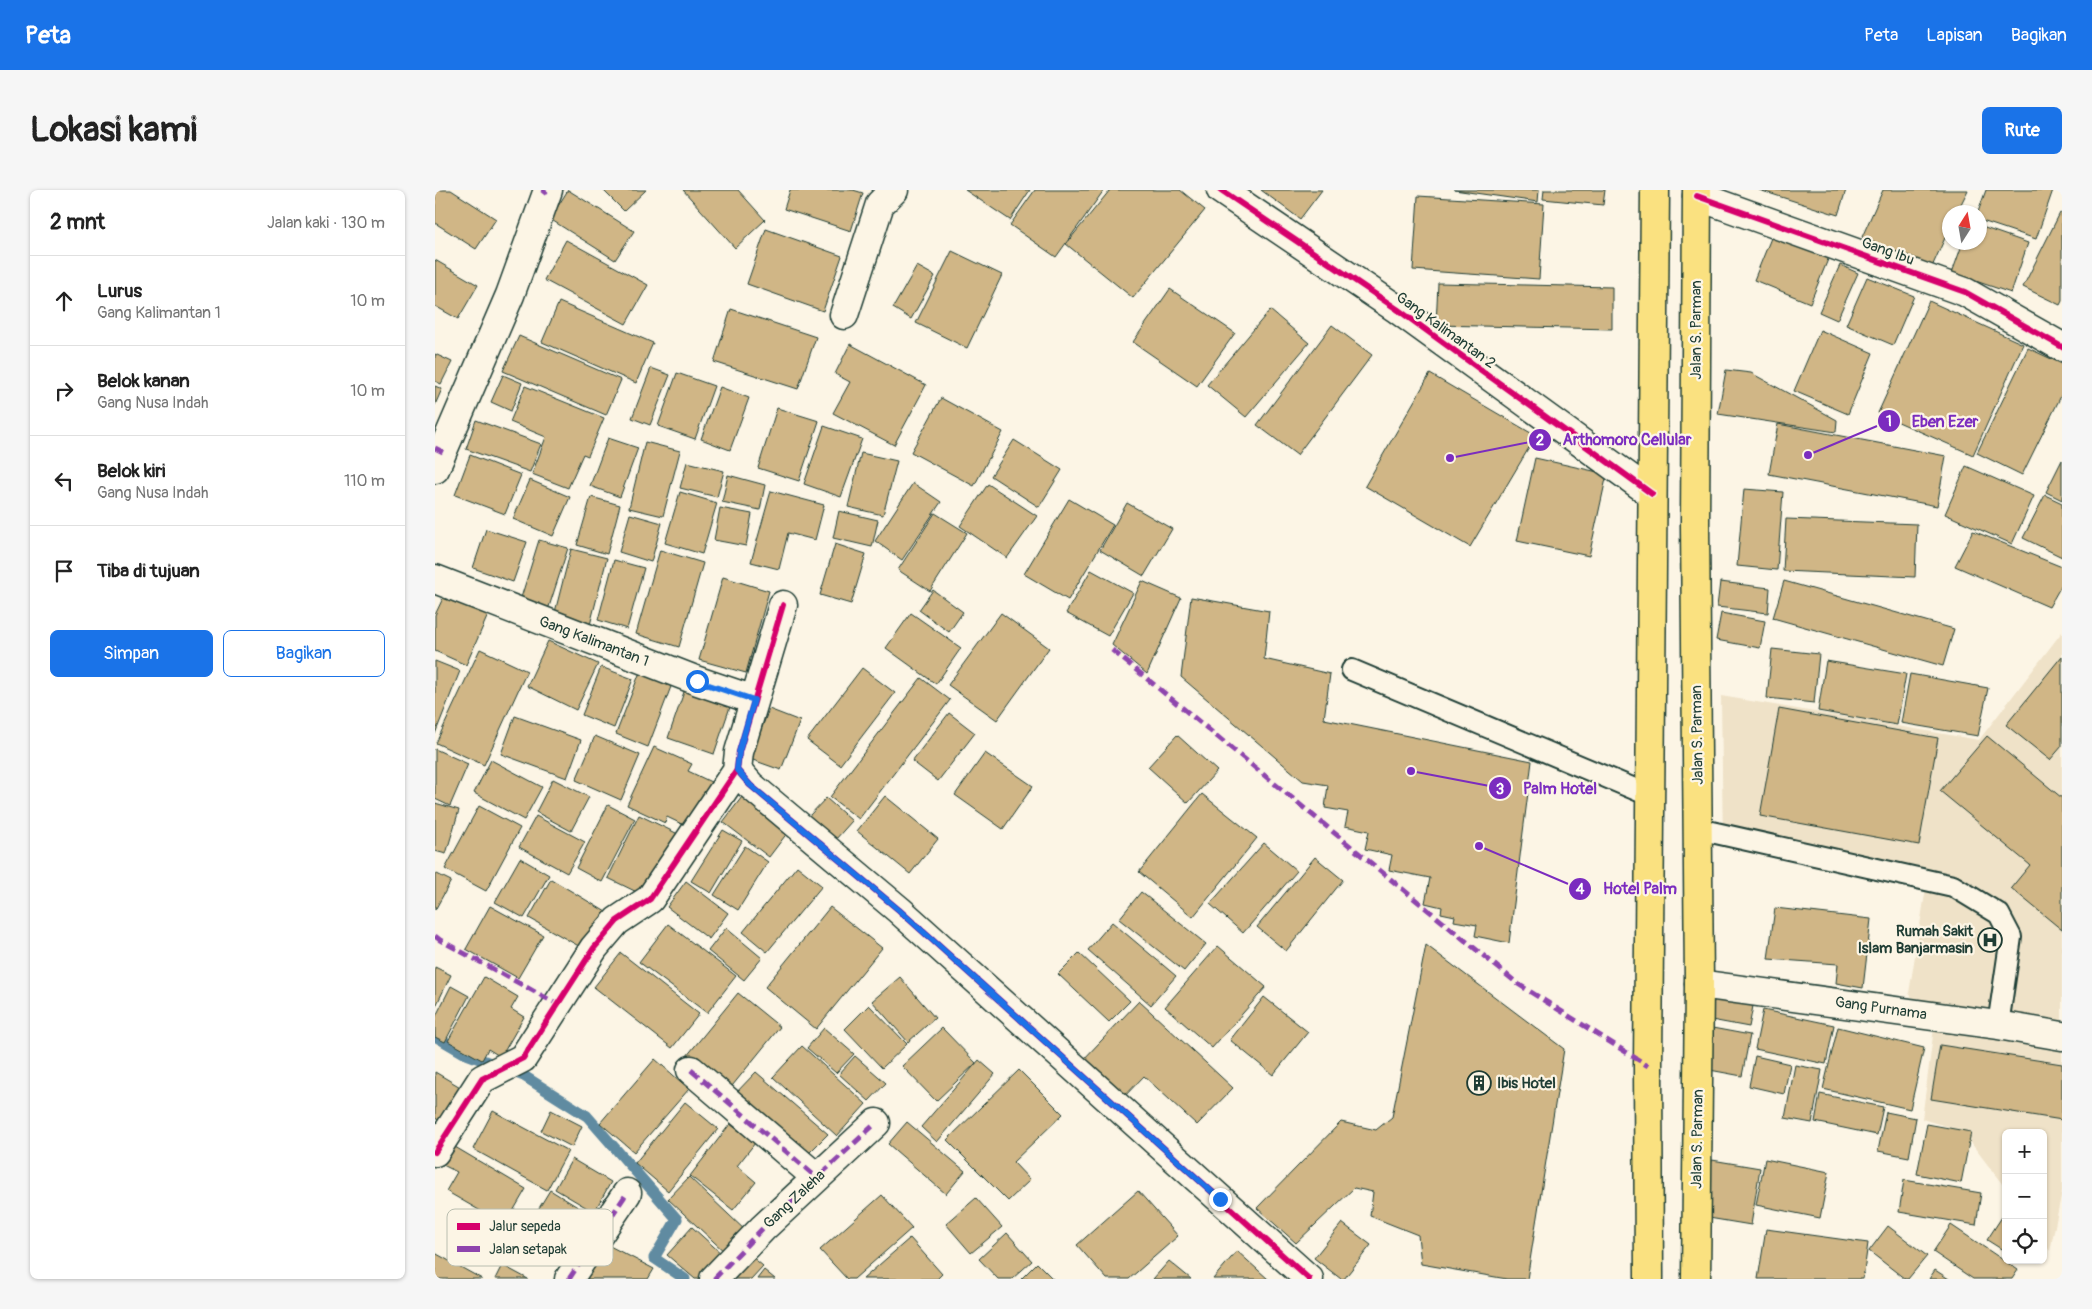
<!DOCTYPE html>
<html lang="id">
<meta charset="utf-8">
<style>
body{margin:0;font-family:Pangolin,sans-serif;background:#f6f6f6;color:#222}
.controls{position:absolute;right:15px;bottom:15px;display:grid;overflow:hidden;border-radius:8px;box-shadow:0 1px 4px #0004}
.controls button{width:45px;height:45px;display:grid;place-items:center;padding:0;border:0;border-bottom:1px solid #e0e0e0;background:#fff;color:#222;font:25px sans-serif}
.compass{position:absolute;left:1507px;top:15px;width:45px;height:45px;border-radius:50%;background:#fff;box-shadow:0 1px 4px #0004;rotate:11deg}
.stop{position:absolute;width:15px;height:15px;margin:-11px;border:4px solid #1a73e8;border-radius:50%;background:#fff}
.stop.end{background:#1a73e8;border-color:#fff;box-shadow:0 1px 5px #0008}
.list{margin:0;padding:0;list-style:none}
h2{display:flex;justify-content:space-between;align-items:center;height:65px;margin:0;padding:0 20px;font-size:21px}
h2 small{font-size:16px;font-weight:400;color:#767676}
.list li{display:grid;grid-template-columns:32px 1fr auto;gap:15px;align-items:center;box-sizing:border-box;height:90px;padding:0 20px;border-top:1px solid #e0e0e0}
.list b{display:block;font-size:19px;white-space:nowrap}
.list p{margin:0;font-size:16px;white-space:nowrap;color:#767676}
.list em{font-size:16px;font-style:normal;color:#767676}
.actions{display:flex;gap:10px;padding:15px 20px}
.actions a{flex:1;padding:11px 0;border:1px solid #1a73e8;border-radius:8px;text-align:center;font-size:18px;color:#1a73e8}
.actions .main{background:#1a73e8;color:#fff}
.icon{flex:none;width:28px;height:28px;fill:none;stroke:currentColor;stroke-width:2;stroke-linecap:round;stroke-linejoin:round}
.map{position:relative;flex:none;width:1627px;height:1089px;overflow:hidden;border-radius:8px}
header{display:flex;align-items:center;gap:30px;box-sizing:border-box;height:70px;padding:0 25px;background:#1a73e8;color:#fff}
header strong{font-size:24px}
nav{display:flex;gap:28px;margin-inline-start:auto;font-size:18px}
.intro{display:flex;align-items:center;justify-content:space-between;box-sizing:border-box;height:120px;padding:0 30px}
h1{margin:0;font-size:35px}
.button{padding:12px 22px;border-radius:8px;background:#1a73e8;color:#fff;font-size:18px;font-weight:700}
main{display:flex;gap:30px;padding:0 30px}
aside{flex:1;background:#fff;border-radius:8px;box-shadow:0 1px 4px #0004}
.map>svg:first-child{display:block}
.built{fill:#efe2c8}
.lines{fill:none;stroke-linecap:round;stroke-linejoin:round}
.stream{stroke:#618ba1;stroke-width:11}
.building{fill:#d0b686;stroke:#1f3d34}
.lane-casing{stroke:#1f3d34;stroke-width:24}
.street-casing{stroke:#1f3d34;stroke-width:31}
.highway-casing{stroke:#1f3d34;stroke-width:31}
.lane{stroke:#fcf5e5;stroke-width:20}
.street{stroke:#fcf5e5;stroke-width:28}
.highway{stroke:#fae180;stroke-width:28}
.quiet{stroke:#8e44ad;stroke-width:5;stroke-dasharray:10 5;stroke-linecap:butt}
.cycleway-casing{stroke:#fcf5e5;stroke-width:9}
.cycleway{stroke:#d6006c;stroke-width:6}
.route{stroke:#1a73e8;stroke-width:6}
.labels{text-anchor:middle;stroke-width:4.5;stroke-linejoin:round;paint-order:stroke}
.street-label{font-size:15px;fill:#1f3d34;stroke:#fcf5e5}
.poi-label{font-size:15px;font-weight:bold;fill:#1f3d34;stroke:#fcf5e5;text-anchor:end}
.key{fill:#fcf5e5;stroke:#babeb0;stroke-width:1}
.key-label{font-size:14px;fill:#1f3d34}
.leader{fill:none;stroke:#7b2cbf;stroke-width:2}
.callout-dot{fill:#7b2cbf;stroke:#fcf5e5;stroke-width:2}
.mark-label{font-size:15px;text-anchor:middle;font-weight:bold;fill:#fff}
.callout-label{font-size:16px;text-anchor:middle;font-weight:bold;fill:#7b2cbf;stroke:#fcf5e5;stroke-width:4.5;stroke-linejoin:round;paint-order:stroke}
</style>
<header>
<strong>Peta</strong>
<nav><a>Peta</a><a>Lapisan</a><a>Bagikan</a></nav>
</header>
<div class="intro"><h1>Lokasi kami</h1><a class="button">Rute</a></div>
<main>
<aside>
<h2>2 mnt<small>Jalan kaki · 130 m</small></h2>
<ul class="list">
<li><svg class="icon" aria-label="ahead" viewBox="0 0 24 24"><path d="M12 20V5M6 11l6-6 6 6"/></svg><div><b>Lurus</b><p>Gang Kalimantan 1</p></div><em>10 m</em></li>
<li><svg class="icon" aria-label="right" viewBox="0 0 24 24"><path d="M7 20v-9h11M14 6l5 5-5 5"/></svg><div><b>Belok kanan</b><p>Gang Nusa Indah</p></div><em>10 m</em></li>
<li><svg class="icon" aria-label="left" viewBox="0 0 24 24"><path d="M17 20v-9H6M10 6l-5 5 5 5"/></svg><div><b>Belok kiri</b><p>Gang Nusa Indah</p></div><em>110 m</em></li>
<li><svg class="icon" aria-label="arrive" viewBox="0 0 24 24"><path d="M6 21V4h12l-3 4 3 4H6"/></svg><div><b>Tiba di tujuan</b></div></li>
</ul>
<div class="actions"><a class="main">Simpan</a><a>Bagikan</a></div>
</aside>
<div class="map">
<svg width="1627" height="1089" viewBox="0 0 1627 1089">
<rect width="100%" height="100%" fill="#fcf5e5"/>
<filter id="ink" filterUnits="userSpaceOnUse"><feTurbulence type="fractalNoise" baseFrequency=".02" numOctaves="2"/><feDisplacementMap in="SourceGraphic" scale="10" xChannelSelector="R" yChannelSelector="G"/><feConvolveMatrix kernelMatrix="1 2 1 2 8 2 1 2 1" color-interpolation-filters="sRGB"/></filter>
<g filter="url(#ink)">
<path class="built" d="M1627 442V1001L1615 1061 1608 1052V943H1571V999L1527 941 1487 929 1499 838 1474 803 1491 698 1288 657 1286 506 1544 550Z"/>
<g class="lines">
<path class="stream" d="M0 846 29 863 89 886 152 926 242 1029 219 1068 250 1089"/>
</g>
<path class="building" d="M0 0H16L61 29 41 59 0 33Z
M133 0 199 41 180 70 115 29Z
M168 0H211L189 21Z
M248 0H303L330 30 300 58Z
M355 0H418L428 3 416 41 349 19Z
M530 0H595L575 30Z
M600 0H669L621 67 575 35Z
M675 0H745L770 20 698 108 631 54Z
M826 0H887L865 29Z
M1019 0H1104L1103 12Z
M1109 0H1170L1168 15 1108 9Z
M1324 0H1411L1403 25Z
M1448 0H1533L1522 22H1514V39L1496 79 1427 47Z
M1551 0H1618L1601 49 1544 30 1543 22Z
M983 6 1109 14 1104 89 978 80Z
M1625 23 1627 24V111L1625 115 1588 97Z
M1544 36 1593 53 1576 103 1517 83 1528 52H1544Z
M331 39 407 66 388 121 312 94Z
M1338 43 1394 67 1375 113 1319 90Z
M131 50 213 95 191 134 109 90Z
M517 61 567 85 532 158 481 133Z
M0 70 43 95 23 129 0 116Z
M1405 75 1423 83 1402 130 1384 122Z
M482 76 500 86 476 129 458 118Z
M1432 87 1479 106 1458 155 1411 135Z
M1003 93 1177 97V139L1001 135Z
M735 99 800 143 762 196 698 152Z
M1494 111 1588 154 1538 265 1443 223Z
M124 112 218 153 201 193 107 152Z
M296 119 381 147 363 199 279 172Z
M835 120 874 153 811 227 772 195Z
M897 135 937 165 862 265 822 235Z
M1385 140 1438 163 1413 224 1359 201Z
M84 146 186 190 171 225 68 181Z
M415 154 491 195 459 255 398 223 415 192 400 184Z
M1593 158 1627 174V204L1587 285 1542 263Z
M0 164 17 172 6 194 0 191Z
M216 178 235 185 215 235 197 228Z
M1291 180 1316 183 1402 230 1401 242 1283 224Z
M242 183 279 196 260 249 223 236Z
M995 184 1101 246 1035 357 930 296Z
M68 185 87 193 76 221 56 212Z
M0 196 7 199 0 215Z
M90 196 169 228 153 266 148 264 133 298 97 284 111 247 75 232Z
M285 197 314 208 295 260 266 249Z
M506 208 568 242 539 296 476 262Z
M342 218 384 231 364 291 323 278Z
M41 230 106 254 95 282 31 259Z
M1343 234 1511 266 1502 316 1334 284Z
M389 236 427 249 406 307 369 294Z
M173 248 203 258 185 307 155 296Z
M579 250 627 280 604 317 556 286Z
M210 252 245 261 228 326 194 318Z
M426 263 462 271 448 325 413 317Z
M35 265 86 285 70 324 20 305Z
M1100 268 1172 284 1154 366 1082 351Z
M1627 270V310L1611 302Z
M252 272 289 281 282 307 245 298Z
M1531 276 1599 306 1577 354 1510 324Z
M293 285 330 295 325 320 287 312Z
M95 290 135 307 118 346 78 329Z
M478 293 506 312 467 370 440 351Z
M553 294 602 326 572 368 525 336Z
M1309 299 1348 302 1342 380 1302 376Z
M336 301 389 315 380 350 353 343 344 379 316 372Z
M245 302 282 313 267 364 230 353Z
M1610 305 1627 313V367L1588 348Z
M156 307 185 315 172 364 142 355Z
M634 309 678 335 633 410 589 384Z
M692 313 737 339 709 386 665 360Z
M285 318 317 324 311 356 279 350Z
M404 321 443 330 437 357 398 348Z
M500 323 532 343 495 401 463 380Z
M195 324 227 333 216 372 184 362Z
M1351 329 1482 334 1480 387 1348 381Z
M51 339 92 352 78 392 38 378Z
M1538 341 1627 377V394L1614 417 1520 376Z
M104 350 133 358 113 420 85 411Z
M400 354 431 364 416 414 385 405Z
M136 359 172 368 155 435 119 426Z
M225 360 268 373 244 457 201 444Z
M179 370 209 378 192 439 163 430Z
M656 380 698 403 673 446 631 423Z
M288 387 334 401 311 483 264 470Z
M707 391 746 408 712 484 677 455Z
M1349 391 1519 439 1508 476 1338 428Z
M1285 392 1335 398 1333 423 1282 417Z
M498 400 528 422 514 442 484 420Z
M9 406 53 425 31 475 0 461V425Z
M756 407 834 421 829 469 895 484 889 529 1097 571 1074 753 1040 746 1042 735 1019 731 1020 726 1006 723 1007 717 990 713 995 688 954 680 957 665 930 659 934 641 910 636 913 622 890 618 893 595 868 591 746 487Z
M476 423 526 458 501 494 451 458Z
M566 423 614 458 562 530 513 495Z
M1286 423 1330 431 1325 458 1281 450Z
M113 451 163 474 141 520 92 496Z
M45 459 92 481 49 575 1 553Z
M1337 459 1384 464 1379 513 1332 508Z
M1627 466V556L1615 570 1571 535Z
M0 471 25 481 0 544Z
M1391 471 1471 484 1462 535 1383 521Z
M166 477 198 489 179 538 147 525Z
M427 478 460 503 405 575 372 550Z
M205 482 237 494 213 557 181 544Z
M1475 484 1553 498 1543 546 1466 533Z
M486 488 515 510 424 629 395 607Z
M250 499 296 514 279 564 233 548Z
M334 519 365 531 346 580 315 569Z
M1344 519 1503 548 1484 655 1325 626Z
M514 523 540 543 503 591 477 571Z
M80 526 146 550 132 588 66 564Z
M742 545 782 581 753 613 713 577Z
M160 546 205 565 186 610 141 590Z
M1552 546 1627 608V740L1576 698 1595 675 1505 601Z
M219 557 257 574 253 581 276 592 255 638 232 627 230 633 192 615Z
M0 559 33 574 15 616 0 609Z
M550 563 598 596 568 639 520 605Z
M56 570 107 597 89 630 39 603Z
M118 589 154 607 136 641 101 622Z
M313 599 359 634 334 667 288 632Z
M767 604 822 648 758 727 704 682Z
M450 606 503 649 475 684 422 641Z
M391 608 417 631 400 650 374 626Z
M0 613 24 620 11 664 0 661Z
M173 615 200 629 167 692 141 678Z
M44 616 85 638 51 701 10 679Z
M204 625 243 644 212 707 173 688Z
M101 626 150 652 132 683 84 657Z
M288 640 307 651 276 703 256 691Z
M829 653 862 681 808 743 775 714Z
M310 656 333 672 303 720 279 705Z
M880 667 908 690 851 761 822 737Z
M85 668 114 685 89 728 60 712Z
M362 676 387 696 332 762 308 742Z
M0 683 16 691 0 720Z
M116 689 171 722 149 759 94 728Z
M251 691 293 723 274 749 232 717Z
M706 702 771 754 749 781 684 729Z
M55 716 108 745 83 788 31 759Z
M395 717 447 758 381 839 330 797Z
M1340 718 1436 729 1428 798 1401 793 1403 774 1333 769Z
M677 732 741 786 716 815 653 760Z
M233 734 301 786 272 823 204 772Z
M291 738 327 768 309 790 273 761Z
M991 755 1129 859 1092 1089H1072L986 1074 983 1045 935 1026 938 1002 919 998 861 1053 822 1018 906 932 941 940 957 927Z
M783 756 831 797 777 858 730 817Z
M186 763 264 824 237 858 159 797Z
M644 763 695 811 674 832 623 784Z
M0 777 16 785 0 818Z
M49 787 83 807 76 819 89 827 66 867 53 859 47 870 13 851Z
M465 787 500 828 473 852 437 811Z
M16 796 34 806 10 852 0 847V828Z
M303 803 345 837 293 901 251 867Z
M829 807 873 842 838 885 795 850Z
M1274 808 1318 816 1314 837 1271 829Z
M704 811 798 898 762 935 709 886 687 909 647 871Z
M434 815 472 854 447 878 410 839Z
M1328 820 1399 835 1391 874 1320 859Z
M1272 837 1315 845 1307 886 1264 878Z
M1403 837 1489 858 1475 919 1388 899Z
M389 838 419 864 401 883 372 858Z
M507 838 541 873 501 911 467 876Z
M1505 855 1627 874V930L1496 909Z
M367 856 431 914 402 946 338 887Z
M420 866 451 893 434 911 404 884Z
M1320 866 1355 874 1349 904 1314 896Z
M220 869 254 899 199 962 165 933Z
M544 870 560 884 502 952 486 937Z
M1360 875 1387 880 1377 933 1350 928Z
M584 880 628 924 578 972 595 990 573 1011 512 950Z
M0 882 27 898 7 932 0 928Z
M321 882 393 944 370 967 298 906Z
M1385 904 1448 917 1442 945 1380 932Z
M250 912 283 939 233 1001 200 973Z
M116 920 147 936 137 957 106 941Z
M58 921 133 961 112 1000 38 959Z
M1451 922 1481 928 1474 967 1443 961Z
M472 932 530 981 511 1004 453 954Z
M295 934 320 953 302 976 321 992 298 1020 255 986Z
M1492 934 1536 942 1526 993 1482 984Z
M15 954 91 999 70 1035 11 1001 22 982 4 973Z
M137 969 176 992 159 1022 120 999Z
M1330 969 1394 982 1385 1028 1321 1015Z
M1277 970 1325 978 1316 1035 1268 1027Z
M254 987 313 1043 293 1065 233 1009Z
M1469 990 1546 1003 1541 1035 1464 1022Z
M115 1000 154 1024 133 1057 95 1033Z
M703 1001 743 1046 694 1089H672L642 1055Z
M447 1005 477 1038 419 1089H412L385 1060Z
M541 1008 567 1037 536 1063 511 1034Z
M1567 1027 1571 1029V1062L1552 1050Z
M907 1033 936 1055 909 1089H906L879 1068Z
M1516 1035 1583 1080 1577 1089H1538L1498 1062Z
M1453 1036 1492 1066 1473 1089H1470L1434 1061Z
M257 1037 288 1065 267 1089H260L232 1065Z
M1331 1039 1433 1053 1428 1089H1323Z
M572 1043 597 1071 577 1089H563L544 1069Z
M475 1048 507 1084 502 1089H428Z
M167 1052 219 1079 213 1089H152L149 1087Z
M310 1061 328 1076 316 1089H286Z
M802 1061 833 1089H778Z
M0 1063 47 1089H0Z
M734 1071 756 1089H718Z
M602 1073 618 1089H586Z
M67 1075 93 1089H60Z
M329 1080 340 1089H322Z
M1500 1080 1514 1089H1494Z"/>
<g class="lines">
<g class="lane-casing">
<path id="lane" d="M917 480 1216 606
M1263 639 1518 696 1564 724 1576 747 1563 835"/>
</g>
<g class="street-casing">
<path id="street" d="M786 0 962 119 1217 304
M1262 6 1530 102 1627 157
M409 125 445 14 459 0
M0 279 75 105 113 0
M0 389 263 491 319 510
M348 415 304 562 302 580 315 595 464 720 874 1089
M1264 794 1563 835 1627 846
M256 880 381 987
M0 962 47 889 88 868 159 758 182 731 215 709 302 580
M134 1089 192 1003
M279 1089 328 1038 441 933"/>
</g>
<g class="highway-casing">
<path id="highway" d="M1214 1089 1213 876 1220 0
M1261 1089 1264 794 1260 335 1262 0"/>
</g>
<use href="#lane" class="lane"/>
<use href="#street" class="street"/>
<use href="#highway" class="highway"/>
<path class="quiet" d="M107 0 112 4
M0 258 8 262
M677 460 1083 794 1213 876
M0 746 5 750 122 814
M256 880 381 987
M134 1089 192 1003
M279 1089 328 1038 441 933"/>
<g class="cycleway-casing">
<path id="cycleway" d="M786 0 962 119 1217 304
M1262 6 1530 102 1627 157
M348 415 304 562 302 580 315 595 464 720 874 1089
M0 962 47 889 88 868 159 758 182 731 215 709 302 580"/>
</g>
<use href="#cycleway" class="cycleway"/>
</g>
</g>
<g class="lines" filter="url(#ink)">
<path class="route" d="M262 491 319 510 304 562 302 580 315 595 464 720 785 1009"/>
</g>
<defs>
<g id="hospital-ring" transform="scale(1.25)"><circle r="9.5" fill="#fcf5e5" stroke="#1f3d34" stroke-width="1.5"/><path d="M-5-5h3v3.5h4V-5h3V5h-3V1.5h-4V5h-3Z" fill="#1f3d34"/></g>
<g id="building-ring" transform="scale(1.25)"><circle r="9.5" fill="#fcf5e5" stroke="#1f3d34" stroke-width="1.5"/><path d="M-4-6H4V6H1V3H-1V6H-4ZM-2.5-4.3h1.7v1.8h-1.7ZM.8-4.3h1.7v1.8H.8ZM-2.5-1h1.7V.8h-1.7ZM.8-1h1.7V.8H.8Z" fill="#1f3d34"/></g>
</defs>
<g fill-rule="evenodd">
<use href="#hospital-ring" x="1555" y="750"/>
<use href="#building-ring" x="1044" y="893"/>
</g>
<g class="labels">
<g class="street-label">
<text transform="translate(1453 61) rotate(20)" y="5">Gang Ibu</text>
<text transform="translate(1011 140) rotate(36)" y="5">Gang Kalimantan 2</text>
<text transform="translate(1261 140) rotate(-90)" y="5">Jalan S. Parman</text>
<text transform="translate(159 451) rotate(21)" y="5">Gang Kalimantan 1</text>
<text transform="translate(1262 545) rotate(-91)" y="5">Jalan S. Parman</text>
<text transform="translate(1446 818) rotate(8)" y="5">Gang Purnama</text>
<text transform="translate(1262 949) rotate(-89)" y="5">Jalan S. Parman</text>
<text transform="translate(359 1009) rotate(-43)" y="5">Gang Zaleha</text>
</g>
<g class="poi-label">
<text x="1538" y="746">Rumah Sakit<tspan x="1538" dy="17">Islam Banjarmasin</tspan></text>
<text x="1062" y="898" text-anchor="start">Ibis Hotel</text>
</g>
</g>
<rect x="12" y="1019" width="166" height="57" rx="8" class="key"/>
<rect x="22" y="1033" width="23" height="7" fill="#d6006c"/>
<rect x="22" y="1056" width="23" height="6" fill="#8e44ad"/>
<g class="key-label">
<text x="54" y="1041">Jalur sepeda</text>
<text x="54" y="1064">Jalan setapak</text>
</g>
<path class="leader" d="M1373 265L1454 231M1015 268L1105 250M976 581L1065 598M1044 656L1145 699"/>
<g class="callout-dot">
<circle cx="1373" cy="265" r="5"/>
<circle cx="1015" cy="268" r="5"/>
<circle cx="976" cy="581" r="5"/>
<circle cx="1044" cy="656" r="5"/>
<circle cx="1454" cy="231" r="12"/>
<circle cx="1105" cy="250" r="12"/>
<circle cx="1065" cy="598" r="12"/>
<circle cx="1145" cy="699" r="12"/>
</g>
<g class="mark-label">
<text x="1454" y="236">1</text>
<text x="1105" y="255">2</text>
<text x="1065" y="604">3</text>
<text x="1145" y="704">4</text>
</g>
<g class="callout-label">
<text x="1510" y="237">Eben Ezer</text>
<text x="1192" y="255">Arthomoro Cellular</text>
<text x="1125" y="604">Palm Hotel</text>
<text x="1205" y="704">Hotel Palm</text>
</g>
</svg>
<div class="controls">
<button>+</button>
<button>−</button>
<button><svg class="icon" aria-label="locate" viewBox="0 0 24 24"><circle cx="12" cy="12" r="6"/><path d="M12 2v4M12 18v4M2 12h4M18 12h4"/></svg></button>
</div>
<svg class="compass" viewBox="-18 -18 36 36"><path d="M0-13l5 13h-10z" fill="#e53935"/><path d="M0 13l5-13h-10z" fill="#767676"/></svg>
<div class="stop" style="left:262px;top:491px"></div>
<div class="stop end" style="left:785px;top:1009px"></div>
</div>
</main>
